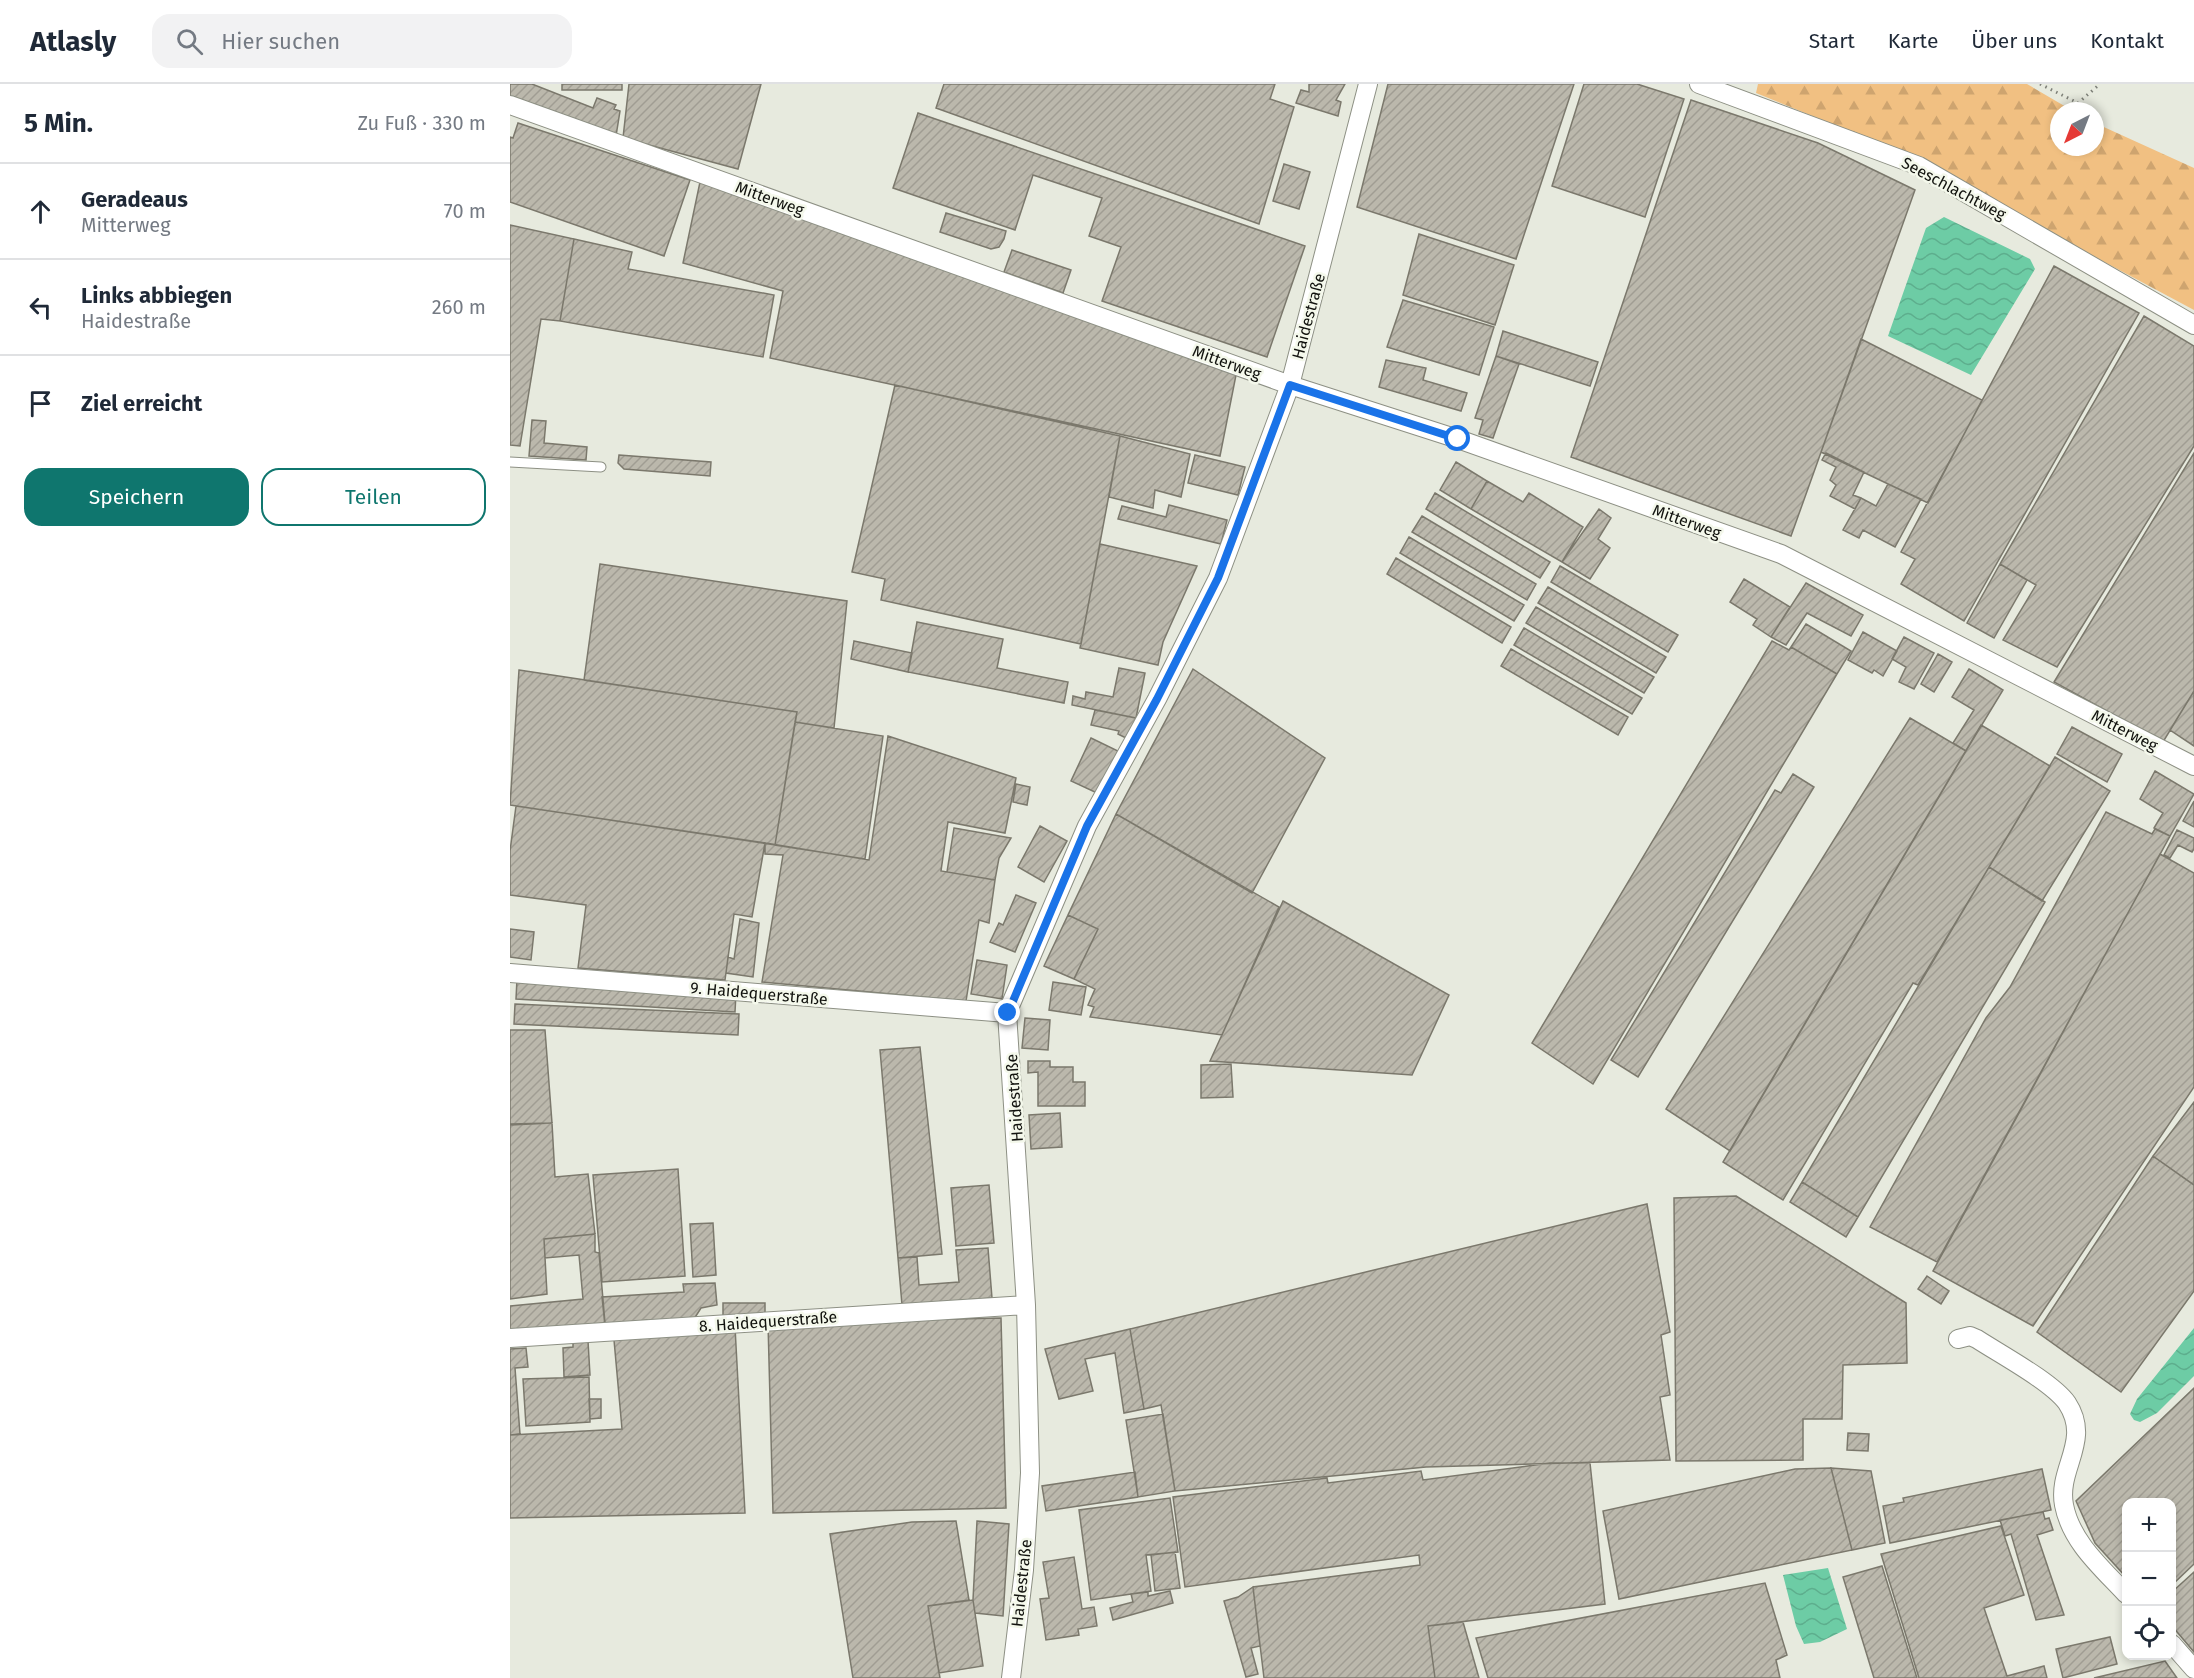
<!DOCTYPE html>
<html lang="de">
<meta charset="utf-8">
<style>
body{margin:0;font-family:"Fira Sans",sans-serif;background:#f2f2f3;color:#1f2937}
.controls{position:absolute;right:18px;bottom:18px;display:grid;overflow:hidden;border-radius:12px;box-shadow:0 3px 9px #0003}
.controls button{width:54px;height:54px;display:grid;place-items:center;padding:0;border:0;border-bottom:2px solid #e0e1e3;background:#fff;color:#1f2937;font:30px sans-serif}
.compass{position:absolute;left:1540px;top:18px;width:54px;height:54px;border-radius:50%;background:#fff;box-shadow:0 3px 9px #0003;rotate:222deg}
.stop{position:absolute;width:18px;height:18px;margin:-14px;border:4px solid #1a73e8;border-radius:50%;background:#fff}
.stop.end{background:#1a73e8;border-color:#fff;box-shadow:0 2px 6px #0008}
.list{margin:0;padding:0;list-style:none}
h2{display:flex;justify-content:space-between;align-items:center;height:78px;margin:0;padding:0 24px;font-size:26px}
h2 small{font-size:20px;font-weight:400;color:#747a83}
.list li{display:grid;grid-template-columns:39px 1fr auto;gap:18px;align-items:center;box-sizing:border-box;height:96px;padding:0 24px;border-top:2px solid #e0e1e3}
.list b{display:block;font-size:22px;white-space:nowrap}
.list p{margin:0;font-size:20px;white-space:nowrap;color:#747a83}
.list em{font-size:20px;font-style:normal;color:#747a83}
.actions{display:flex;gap:12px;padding:18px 24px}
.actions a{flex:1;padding:14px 0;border:2px solid #0f766e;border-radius:18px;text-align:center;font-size:21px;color:#0f766e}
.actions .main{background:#0f766e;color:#fff}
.icon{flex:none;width:33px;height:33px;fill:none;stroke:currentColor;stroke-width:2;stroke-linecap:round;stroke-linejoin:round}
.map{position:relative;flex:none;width:1684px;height:1594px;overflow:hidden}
header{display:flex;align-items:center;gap:36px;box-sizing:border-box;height:84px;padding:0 30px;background:#fff;border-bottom:2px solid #e0e1e3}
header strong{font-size:28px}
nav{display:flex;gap:33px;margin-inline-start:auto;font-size:21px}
.search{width:420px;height:54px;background:#f2f2f3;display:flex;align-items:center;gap:15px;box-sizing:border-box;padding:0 21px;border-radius:18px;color:#747a83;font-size:22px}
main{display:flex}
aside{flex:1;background:#fff}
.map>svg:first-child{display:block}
.forest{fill:url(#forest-firs)}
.water{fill:url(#water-waves)}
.building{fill:url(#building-hatch);stroke:#7b786c;stroke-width:1.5}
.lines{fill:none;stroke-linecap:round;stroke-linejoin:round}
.lane-casing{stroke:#8d9084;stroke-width:11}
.street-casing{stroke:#8d9084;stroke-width:20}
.path{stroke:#7d7f77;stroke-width:3;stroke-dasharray:1.5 4.5;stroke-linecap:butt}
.lane{stroke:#fff;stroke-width:9}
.street{stroke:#fff;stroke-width:18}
.route{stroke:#1a73e8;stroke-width:8}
.labels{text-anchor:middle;stroke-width:5;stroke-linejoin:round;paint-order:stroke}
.street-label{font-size:16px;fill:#11120e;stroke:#f4f8eb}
</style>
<header>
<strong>Atlasly</strong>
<div class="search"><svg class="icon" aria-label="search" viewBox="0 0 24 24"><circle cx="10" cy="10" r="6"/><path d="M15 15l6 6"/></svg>Hier suchen</div>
<nav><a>Start</a><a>Karte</a><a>Über uns</a><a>Kontakt</a></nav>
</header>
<main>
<aside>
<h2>5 Min.<small>Zu Fuß · 330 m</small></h2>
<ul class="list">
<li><svg class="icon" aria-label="ahead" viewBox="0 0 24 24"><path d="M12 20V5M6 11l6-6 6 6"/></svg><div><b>Geradeaus</b><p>Mitterweg</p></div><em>70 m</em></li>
<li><svg class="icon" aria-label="left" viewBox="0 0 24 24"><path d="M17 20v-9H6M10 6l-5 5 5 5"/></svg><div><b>Links abbiegen</b><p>Haidestraße</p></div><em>260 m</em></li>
<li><svg class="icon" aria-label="arrive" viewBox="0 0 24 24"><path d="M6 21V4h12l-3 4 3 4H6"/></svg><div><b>Ziel erreicht</b></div></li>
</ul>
<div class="actions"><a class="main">Speichern</a><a>Teilen</a></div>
</aside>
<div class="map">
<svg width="1684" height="1594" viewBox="0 0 1684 1594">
<defs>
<pattern id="forest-firs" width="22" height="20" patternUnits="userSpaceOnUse" patternTransform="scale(1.5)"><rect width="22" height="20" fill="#f1c082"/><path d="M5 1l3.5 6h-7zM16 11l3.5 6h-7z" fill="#cea46f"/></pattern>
<pattern id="water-waves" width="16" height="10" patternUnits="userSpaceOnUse" patternTransform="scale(1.5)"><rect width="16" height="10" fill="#6dcca5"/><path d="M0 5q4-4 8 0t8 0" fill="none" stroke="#5dae8d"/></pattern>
<pattern id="building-hatch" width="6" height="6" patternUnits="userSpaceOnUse" patternTransform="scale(1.5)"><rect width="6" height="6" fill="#bbb8ac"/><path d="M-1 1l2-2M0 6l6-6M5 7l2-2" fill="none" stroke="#a09d93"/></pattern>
</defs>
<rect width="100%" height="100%" fill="#e7eade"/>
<path class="forest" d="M1248 0H1517L1563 27H1549V63H1585V39L1684 84V226L1383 65 1246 9Z"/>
<path class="water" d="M1434 133 1520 175 1525 185 1461 291 1378 252 1416 144Z
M1684 1244V1292L1647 1329 1630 1338 1624 1336 1620 1330 1627 1315Z
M1318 1484 1337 1545 1310 1558 1294 1560 1286 1542 1273 1491Z"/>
<path class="building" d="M0 0H22L83 24 87 14 106 21 104 25 110 27 106 52 0 13Z
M52 0H112V6H52Z
M119 0H251L228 85 113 54Z
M434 0H765L760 15 784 23 749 140 426 24Z
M799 0H835L826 16 831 18 828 32 786 19 791 6 799 8Z
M878 0H1064L1006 175 847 123Z
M1074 0H1127L1174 15 1135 133 1042 102Z
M1181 16 1308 59 1405 106 1281 452 1061 373Z
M408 29 795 162 757 273 592 217 611 163 579 152 592 114 523 91 505 146 383 104Z
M8 39 180 96 154 172 0 118V53L3 54Z
M774 80 800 88 789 125 763 117Z
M190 98 727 286 710 372 260 274 273 207 173 179Z
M436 129 496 147 494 155 489 163 481 165 430 148Z
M0 141 64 155 50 237 31 235 10 362 0 361Z
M909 150 1004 181 985 241 893 211Z
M64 155 122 168 118 185 264 211 253 273 50 237Z
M502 166 561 186 553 209 494 188Z
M1544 182 1629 229 1454 537 1391 500 1405 475 1391 468Z
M893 216 984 243 969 291 877 263Z
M1634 232 1684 262V362L1547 583 1493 556 1526 501 1490 480Z
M993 247 1088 278 1080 302 986 272Z
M1351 255 1472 316 1418 419 1311 368Z
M986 272 1009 280 983 354 969 350 973 336 965 334Z
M876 276 916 284 913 296 957 309 951 327 869 303Z
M385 301 610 352 571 560 371 516 375 495 342 488Z
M22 336 36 337 34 359 77 363 76 376 19 372Z
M610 352 680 370 671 413 645 406 643 424 599 413Z
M1316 369 1354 388 1343 411 1351 414 1345 425 1320 412 1326 401 1320 396 1326 383 1312 376Z
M1684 369V607L1653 658 1544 598Z
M109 371 201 378 200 392 114 385 108 379Z
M685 371 735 383 728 411 678 399Z
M946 378 977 397 961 425 930 406Z
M977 397 1013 418 1019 409 1073 443 1052 478 961 425Z
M1378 400 1411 415 1385 463 1353 446 1349 454 1333 446 1351 414 1366 422Z
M925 409 1040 478 1030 494 916 425Z
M659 421 717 436 711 460 608 435 612 422 656 433Z
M1089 425 1101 434 1088 455 1100 464 1080 495 1052 478Z
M912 432 1026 500 1017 516 902 448Z
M899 453 1014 521 1004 537 890 469Z
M590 460 687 482 653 558 648 581 570 564Z
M886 474 1001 543 992 559 877 490Z
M90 480 337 517 324 644 285 638 287 628 74 596Z
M1490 480 1517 496 1484 554 1457 539Z
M1050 482 1168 551 1158 568 1041 498Z
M1234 495 1280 523 1261 553 1243 541 1247 535 1220 518Z
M1296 499 1353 531 1341 552 1297 529 1276 561 1261 553Z
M1038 503 1156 573 1146 589 1028 519Z
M1026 523 1144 593 1134 609 1016 539Z
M407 538 493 555 487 584 558 598 554 619 398 588Z
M1296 540 1341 567 1327 590 1281 563Z
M1014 544 1132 614 1122 630 1004 561Z
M1353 548 1387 567 1373 592 1364 586 1362 589 1338 576Z
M1394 553 1424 569 1404 605 1389 598 1396 583 1382 575Z
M344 557 402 569 398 588 341 575Z
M1262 557 1279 566 1281 563 1327 590 1083 1000 1022 959Z
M1001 565 1118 633 1108 651 991 582Z
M1428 570 1442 578 1424 608 1411 600Z
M609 584 635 589 626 634 562 621 563 612 575 615 576 608 603 613Z
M683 585 815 674 742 809 606 730Z
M1459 585 1493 606 1456 667 1443 659 1464 626 1442 613Z
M9 586 287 628 265 761 0 721Z
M1684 607V662L1660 646Z
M585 626 626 634 630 636 620 656 608 650 609 647 581 641Z
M1400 634 1456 667 1220 1067 1156 1025Z
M285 638 373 652 355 775 265 761Z
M1471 641 1540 682 1408 901 1403 899 1273 1116 1213 1078Z
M1562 643 1612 670 1597 698 1547 670Z
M378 652 506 694 495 749 438 738 431 787 485 796 479 839 469 836 456 917 252 898 273 771 255 770V759L359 776Z
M581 654 608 667 587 709 561 697Z
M1545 673 1600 707 1532 817 1479 783Z
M1645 687 1684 710 1660 752 1644 744 1653 729 1630 715Z
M1283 690 1304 703 1128 993 1101 976 1265 706 1271 709Z
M506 700 520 703 517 721 503 718Z
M1684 717V743L1673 737Z
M6 722 255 759 242 833 224 830 215 896 68 884 76 821 0 811V767Z
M1596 728 1642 750 1645 745 1660 752 1427 1178 1360 1143 1476 934 1500 903Z
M606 730 769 823 712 951 580 933 584 923 578 921 585 905 564 895 588 845 558 831Z
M530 742 557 757 534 798 508 783Z
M444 744 501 754 489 774 485 796 437 788Z
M1667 746 1684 754V765L1682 768 1668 761 1660 774 1654 771Z
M1650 770 1684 789V1003L1523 1242 1423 1187Z
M1479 783 1535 818 1348 1133 1292 1098Z
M506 811 526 819 505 868 480 858 489 839 493 841Z
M773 817 939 911 902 991 700 977Z
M558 831 588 845 564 895 534 882Z
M230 835 249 839 243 893 216 889 218 873 224 875Z
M0 845 24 848 21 876 0 873Z
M467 876 497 881 492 915 461 910Z
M7 895 226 909 225 928 6 915Z
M543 898 576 903 571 931 539 926Z
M5 920 229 930 228 951 4 940Z
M515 934 540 936 538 966 512 964Z
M0 946H35L42 1039 0 1040Z
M410 963 432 1170 388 1174 370 966Z
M518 977H540V983H563V998H575V1022H528V988L518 989Z
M721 980 723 1013 691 1014V981Z
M1684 1018V1101L1643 1072Z
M550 1029 552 1063 521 1065 519 1031Z
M42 1039 45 1093 78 1090 85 1150 34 1155 37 1210 0 1215V1041Z
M1643 1072 1684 1101V1207L1611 1308 1527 1248Z
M168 1085 175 1192 92 1198 83 1091Z
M1292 1098 1348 1133 1336 1153 1280 1118Z
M479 1101 484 1159 446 1162 441 1104Z
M1226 1112 1396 1219 1397 1279 1333 1281 1332 1335H1293V1376L1166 1377 1164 1114Z
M1137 1120 1160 1248 1151 1251 1160 1311 1150 1313 1160 1376 916 1383 665 1407 651 1321 634 1325 620 1245Z
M203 1139 206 1191 183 1193 180 1140Z
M85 1150V1168L89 1169 95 1239 0 1250V1222L73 1215 69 1171 35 1174 34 1155Z
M478 1164 482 1214 392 1221 388 1174 407 1173 409 1201 449 1198 446 1166Z
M1417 1192 1439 1207 1431 1220 1408 1205Z
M205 1199 207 1221 191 1224 184 1235 138 1240 137 1236 95 1242 92 1213 174 1208 173 1200Z
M213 1219H255V1232L213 1233Z
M491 1234 496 1424 263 1429 258 1239Z
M225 1243 235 1429 0 1434V1351L112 1345 104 1256Z
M620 1245 634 1325 614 1329 605 1269 575 1275 583 1307 549 1315 535 1265Z
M78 1257 80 1291 54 1293 53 1264 63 1263V1258Z
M16 1264 18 1283 5 1284 10 1350 0 1351V1265Z
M79 1293 80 1338 16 1342 13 1295Z
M1684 1304V1480L1662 1501V1418H1616V1493L1585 1459 1566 1417Z
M79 1315H91V1334L80 1335Z
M653 1330 665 1407 628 1413 616 1336Z
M1338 1349 1359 1350 1358 1367 1337 1366Z
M1040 1379H1080L1095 1520 918 1542 925 1594H754L743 1503 910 1481 909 1471 675 1503 663 1413 817 1394 818 1399 911 1387 913 1396Z
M1321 1384 1342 1466 1109 1515 1093 1427 1285 1385Z
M1321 1384 1361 1387 1375 1459 1342 1466Z
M1532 1385 1541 1426 1380 1459 1373 1422 1394 1418 1393 1414Z
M625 1388 628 1413 536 1427 532 1402Z
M660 1414 668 1468 636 1471 641 1507 581 1516 569 1426Z
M1533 1428 1535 1435 1539 1434 1543 1446 1527 1451 1554 1531 1526 1536 1501 1450 1495 1452 1490 1436Z
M446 1437 459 1516 418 1522 430 1594H343L320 1450 402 1438Z
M467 1437 499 1440 493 1532 465 1529 463 1516Z
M1491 1442 1514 1511 1474 1524 1497 1592 1534 1582 1537 1594H1409L1371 1470Z
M665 1468 670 1504 645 1507 641 1471Z
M564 1473 572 1525 584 1523 587 1542 568 1545 569 1551 536 1556 530 1515 539 1514 533 1478Z
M1372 1482 1407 1594H1364L1333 1493Z
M1684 1488V1568L1662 1542V1508Z
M1255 1499 1277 1571 1266 1576 1270 1594H978L966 1554Z
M743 1503 750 1562 741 1564 748 1590 736 1593 714 1517 728 1513Z
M660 1507 663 1519 603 1536 600 1524 623 1518 621 1510 638 1508V1512Z
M463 1516 473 1582 429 1589 418 1522Z
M953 1538 969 1594H925L918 1542Z
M1600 1553 1607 1580 1553 1594 1546 1565Z
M1655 1577 1667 1594H1584Z"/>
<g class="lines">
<g class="lane-casing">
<path id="lane" d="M0 378 91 383"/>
</g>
<g class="street-casing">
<path id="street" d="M1189 0 1409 82 1684 241
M0 21 780 301 948 355 1271 470 1684 682
M0 889 497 929
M0 1254 516 1221
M1448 1255 1460 1252 1467 1255C1490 1270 1542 1298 1557 1319 1582 1357 1547 1384 1554 1421 1561 1458 1592 1484 1616 1510
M1662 1560 1684 1585
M501 1594 514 1486 520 1389 516 1221 497 929 577 742 647 615 708 494 780 301 858 0"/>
</g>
<path class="path" d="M1530 0 1568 19 1590 0"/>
<use href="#lane" class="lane"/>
<use href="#street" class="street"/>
</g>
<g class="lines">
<path class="route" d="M498 929 577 742 647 615 708 494 780 301 948 355"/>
</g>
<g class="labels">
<g class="street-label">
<text transform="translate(1444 104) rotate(28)" y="6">Seeschlachtweg</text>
<text transform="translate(260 114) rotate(20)" y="6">Mitterweg</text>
<text transform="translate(798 232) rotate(-75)" y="6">Haidestraße</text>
<text transform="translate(717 278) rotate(20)" y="6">Mitterweg</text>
<text transform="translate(1177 437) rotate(20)" y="6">Mitterweg</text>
<text transform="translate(1615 646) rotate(27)" y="6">Mitterweg</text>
<text transform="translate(249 909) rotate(5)" y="6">9. Haidequerstraße</text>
<text transform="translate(504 1014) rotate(-94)" y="6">Haidestraße</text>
<text transform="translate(258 1237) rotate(-4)" y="6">8. Haidequerstraße</text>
<text transform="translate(511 1499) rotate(-84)" y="6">Haidestraße</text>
</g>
</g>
</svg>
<div class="controls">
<button>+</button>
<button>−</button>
<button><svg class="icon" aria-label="locate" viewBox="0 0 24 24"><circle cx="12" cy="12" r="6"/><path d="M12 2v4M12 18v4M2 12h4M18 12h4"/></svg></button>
</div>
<svg class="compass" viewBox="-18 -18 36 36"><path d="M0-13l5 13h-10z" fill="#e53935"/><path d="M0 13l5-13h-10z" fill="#747a83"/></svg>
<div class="stop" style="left:948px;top:355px"></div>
<div class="stop end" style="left:498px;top:929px"></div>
</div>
</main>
